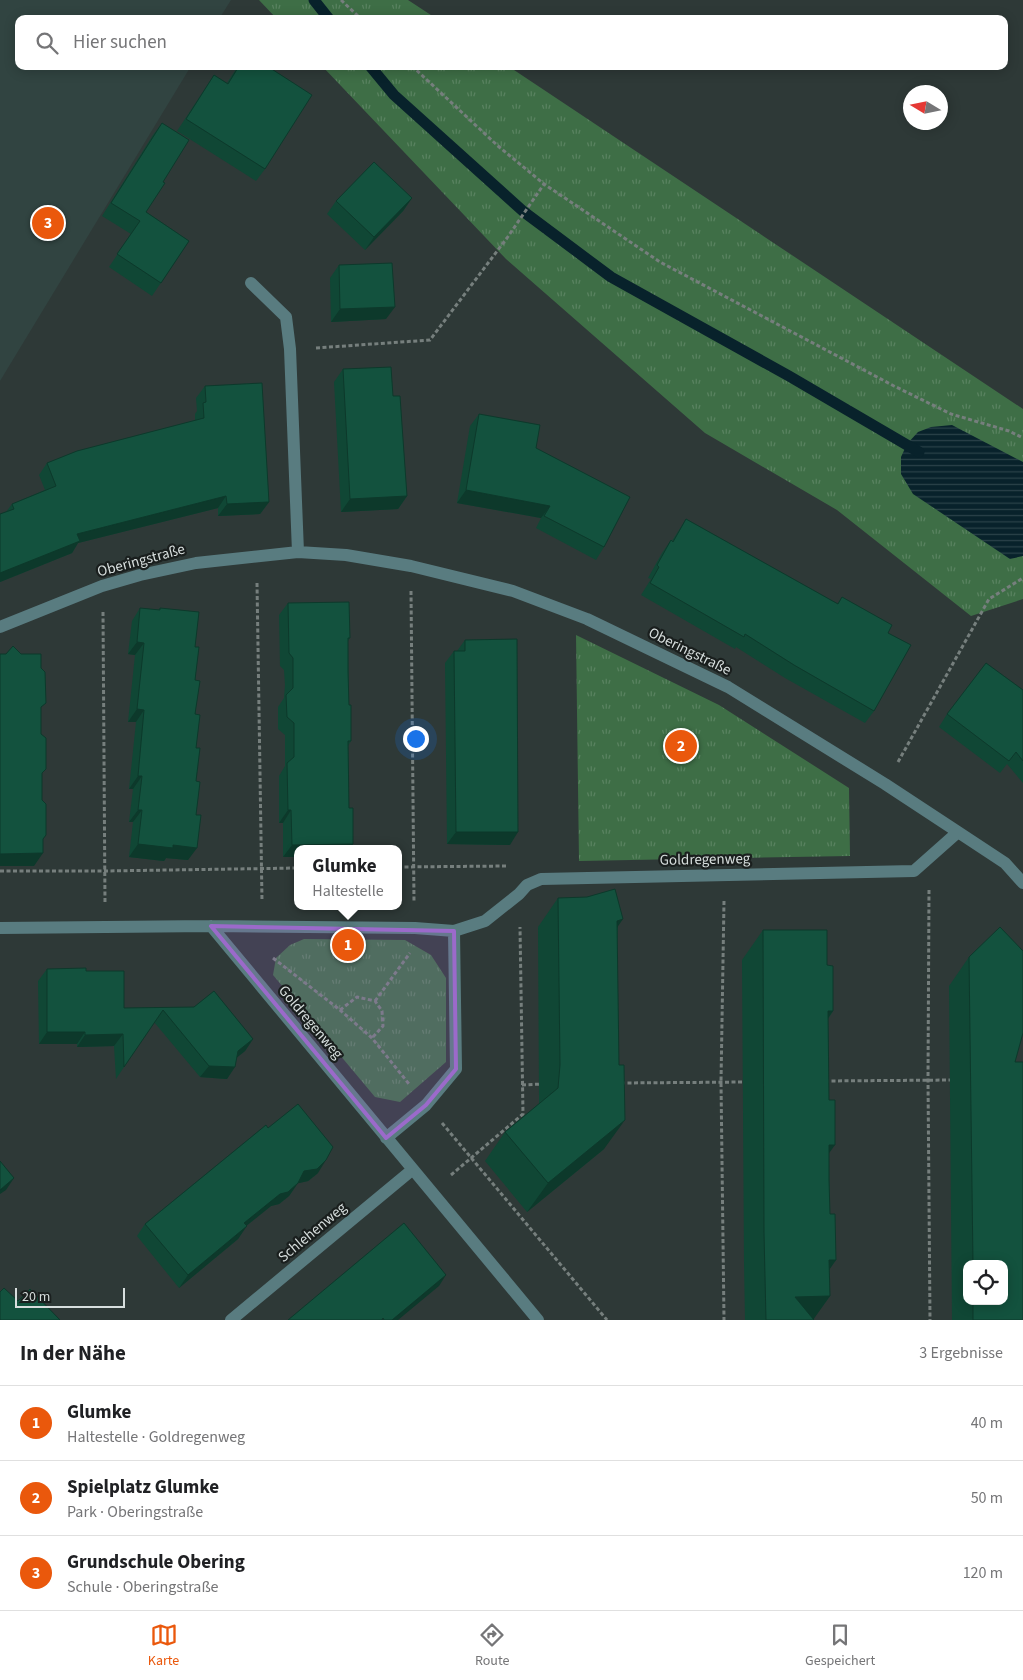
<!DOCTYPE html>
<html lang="de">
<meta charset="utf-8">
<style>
body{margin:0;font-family:"Source Sans 3",sans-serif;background:#f2f2f2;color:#202124}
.controls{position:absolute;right:15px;bottom:15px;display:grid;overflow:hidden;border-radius:10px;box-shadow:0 2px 12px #0003}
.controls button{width:45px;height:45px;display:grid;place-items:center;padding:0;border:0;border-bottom:1px solid #e0e0e0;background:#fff;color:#202124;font:25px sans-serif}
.compass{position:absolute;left:903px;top:85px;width:45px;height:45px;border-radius:50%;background:#fff;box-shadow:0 2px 12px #0003;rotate:280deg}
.scale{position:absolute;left:15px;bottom:12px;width:110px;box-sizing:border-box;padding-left:5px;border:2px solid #d7dedd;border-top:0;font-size:14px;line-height:18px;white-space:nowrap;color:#d7dedd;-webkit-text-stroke:4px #1a1f1e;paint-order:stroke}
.you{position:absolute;left:415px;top:738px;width:18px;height:18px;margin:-12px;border:4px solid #fff;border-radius:50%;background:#1a73e8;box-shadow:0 0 0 8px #1a73e833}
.badge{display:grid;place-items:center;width:32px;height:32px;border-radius:50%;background:#ea580c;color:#fff;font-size:16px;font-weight:700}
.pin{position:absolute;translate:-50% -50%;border:2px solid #fff;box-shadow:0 1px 5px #0006}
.popup{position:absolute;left:294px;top:845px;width:108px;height:65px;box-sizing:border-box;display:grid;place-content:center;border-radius:10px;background:#fff;filter:drop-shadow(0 1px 4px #0005);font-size:16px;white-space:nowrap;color:#757577}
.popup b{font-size:19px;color:#202124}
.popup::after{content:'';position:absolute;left:50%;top:100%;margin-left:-10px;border:10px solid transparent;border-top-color:#fff}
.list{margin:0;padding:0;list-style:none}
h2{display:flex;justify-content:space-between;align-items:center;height:65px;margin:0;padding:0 20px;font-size:21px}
h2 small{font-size:16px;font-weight:400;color:#757577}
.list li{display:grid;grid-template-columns:32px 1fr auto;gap:15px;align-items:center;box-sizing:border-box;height:75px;padding:0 20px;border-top:1px solid #e0e0e0}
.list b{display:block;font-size:19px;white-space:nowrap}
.list p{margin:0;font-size:16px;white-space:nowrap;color:#757577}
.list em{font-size:16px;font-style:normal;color:#757577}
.icon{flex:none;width:28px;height:28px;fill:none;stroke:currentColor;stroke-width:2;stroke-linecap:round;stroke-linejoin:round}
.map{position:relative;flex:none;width:1023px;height:1320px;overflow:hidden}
.search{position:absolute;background:#fff;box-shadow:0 2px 12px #0003;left:15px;right:15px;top:15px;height:55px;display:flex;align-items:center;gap:12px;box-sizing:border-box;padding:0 18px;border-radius:10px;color:#757577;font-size:19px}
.sheet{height:290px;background:#fff}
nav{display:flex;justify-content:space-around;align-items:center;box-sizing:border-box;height:70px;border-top:1px solid #e0e0e0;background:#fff;font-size:14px;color:#757577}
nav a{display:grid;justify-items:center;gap:2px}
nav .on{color:#ea580c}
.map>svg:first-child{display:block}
.built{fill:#314441}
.grass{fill:url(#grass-tufts)}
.water{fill:url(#water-rules)}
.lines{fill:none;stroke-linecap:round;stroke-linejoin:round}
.stream{stroke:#08222b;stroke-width:11}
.path{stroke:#767f7d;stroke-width:3;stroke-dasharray:4 2.5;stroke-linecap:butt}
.minor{stroke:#597c80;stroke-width:12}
.wall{fill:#104735;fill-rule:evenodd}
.shaded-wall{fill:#0d392b}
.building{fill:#13523e;stroke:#0d392b}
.marked{fill:#9b6aca;fill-opacity:0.2;stroke:#9b6aca;stroke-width:4;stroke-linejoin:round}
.labels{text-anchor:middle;stroke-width:4.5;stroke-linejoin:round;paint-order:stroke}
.street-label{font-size:15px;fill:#d7dedd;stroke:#1a1f1e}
</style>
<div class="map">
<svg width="1023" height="1320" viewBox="0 0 1023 1320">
<defs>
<pattern id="grass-tufts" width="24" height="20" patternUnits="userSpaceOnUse" patternTransform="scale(1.25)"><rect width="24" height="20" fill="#3e6e46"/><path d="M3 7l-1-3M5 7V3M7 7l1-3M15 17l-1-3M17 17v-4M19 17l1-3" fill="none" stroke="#598260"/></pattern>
<pattern id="water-rules" width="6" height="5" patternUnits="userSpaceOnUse" patternTransform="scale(1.25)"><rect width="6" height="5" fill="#08222b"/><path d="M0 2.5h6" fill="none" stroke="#2b4249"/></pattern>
</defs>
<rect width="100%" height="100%" fill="#2e3937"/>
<path class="built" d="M0 0H231L219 19H19V66H191L0 381Z"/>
<path class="grass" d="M259 0H408L437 19H277Z
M322 66H508L1023 409V599L971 616 837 510 705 433 506 259Z
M576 635 719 705 849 788 850 856 579 861Z
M304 939 405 940 431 955 446 978V1062L400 1102 375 1097 273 975 276 958 290 945Z"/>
<path class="water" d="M952 425 1023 462V556L1010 559 913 494 901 474V457L907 444 918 432 931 427Z"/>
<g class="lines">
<path class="stream" d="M314 0 329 19
M370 66 394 95 524 212 611 277 789 376 919 452"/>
<path class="path" d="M341 0 361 19
M412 66 498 146 544 184 660 262 894 386 951 414 1009 431 1023 438
M316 348 430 340 507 238 544 184
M257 583 262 901
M411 591 414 902
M103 612 105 903
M898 762 989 599 1023 578
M398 867 508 866
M0 871H105L298 868
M929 890 928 1080 930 1320
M724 901 721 1082 724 1320
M273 958 340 1010 372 1038 409 1084
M375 1001 410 953
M340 1010 357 997 375 1001 382 1011 383 1026 372 1038
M825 1081 954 1080
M621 1083 747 1082
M522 1085 542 1084
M442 1123 607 1320
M451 1175 523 1114 520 927"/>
<path class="minor" d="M251 283 286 317 290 349 298 552
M0 627 102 586 140 575 196 563 298 552 346 555 411 566 513 591 587 619 728 687 885 784 958 832 1005 863 1023 883
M211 926 538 1320
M0 928 211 926 415 928 454 931 456 1069 426 1105 386 1138
M454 931 485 921 519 894 527 885 541 879 914 871 958 832
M231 1320 412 1170"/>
</g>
<path class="wall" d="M238 66H267L265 169 256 181 177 131 214 75 227 83Z
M162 123 163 182 146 212 189 241 152 296 109 267 131 234 102 216 153 135Z
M412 198 403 211 365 250 327 214 336 201Z
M339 265 386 319 331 322 330 278Z
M343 369 407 496 398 509 341 512 334 382Z
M205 386 269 502 260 514 218 516V508L78 543 72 553 0 582V514L6 512 12 504 45 490 39 475 47 463 195 421V414L197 411 196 398Z
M479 414 536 448 604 547 596 560 536 528 541 518 457 503 470 426Z
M686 519 837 604 842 597 888 633 874 711 865 723 785 678 736 647 735 649 641 595 651 579 648 578 662 553 671 540 672 541Z
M288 603 350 638 348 641 349 705 351 741 348 746 349 808 283 857V823H279V776L285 766V735L278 729V707L284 698 285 685 284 670 280 666 279 615Z
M140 608 159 610 160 608 195 647 196 781 188 860 166 858 164 861 129 857 133 822H129L133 789H129L136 722H128L135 655 128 654 132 621Z
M465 640 510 845 447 844 445 663 454 651H457Z
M1023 690V783L1007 764 1000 773 939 727 947 714Z
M558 898 618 927 604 1149 527 1212 485 1161 505 1132 539 1104V1095L538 927Z
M763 930 827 965 833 1011 828 1019 829 1153 830 1214 836 1260 829 1269 830 1296 813 1319 814 1320H745L744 1262 742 960Z
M969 957 1015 1062 1023 1320H952L949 986ZM967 1264H1004V1301H967Z
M47 969 86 971 124 1008 194 1007 253 1039 245 1051 237 1057 227 1079 200 1077 154 1022 116 1079 114 1046 77 1047V1044H39L38 981Z
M268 1128 318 1173 308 1181 298 1183 289 1196 279 1204 271 1206 246 1226 238 1239 179 1288 137 1236 145 1224Z"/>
<path class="shaded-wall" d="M412 198 403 211 365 250 374 237Z
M395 307 386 319 331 322 340 309Z
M466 490 550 506 541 518 457 503Z
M226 496 218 508 78 543 72 553 0 582V573L77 534Z
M407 496 398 509 341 512 350 499Z
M269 502 260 514 218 516 227 504Z
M137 642 144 643 135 655 128 654Z
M137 709 144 710 136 722H128Z
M138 776H142L133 789H129Z
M138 810H142L133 822H129Z
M288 810H291L283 823H279Z
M456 832H518L510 845 447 844Z
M138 844 173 845 197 848 188 860 166 858 164 861 129 857Z
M353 844 350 849H298V857H283L292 845Z
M43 853 34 866H0V854Z
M623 919 603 948 617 921Z
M828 1011H833L813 1040Z
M47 1032H85L77 1044H39Z
M123 1034 114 1046 77 1047 85 1035Z
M253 1039 245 1051 230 1063 238 1051Z
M209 1066 235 1067 227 1079 200 1077Z
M625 1120 604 1149 527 1212 548 1183Z
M829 1145H835L814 1174Z
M326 1160 318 1173 308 1181 295 1184 304 1171Z
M14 1178 6 1190 0 1194V1190Z
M298 1183 289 1196 279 1204 271 1206 235 1235 244 1223 280 1194Z
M247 1226 238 1239 179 1288 188 1275Z
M829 1260H836L816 1289Z
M446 1275 439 1286 398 1320H392Z
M830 1296 813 1320 795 1297Z"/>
<path class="building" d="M239 66H267L312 95 265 169 186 119 214 75 228 84Z
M162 123 189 140 163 182 165 183 146 212 189 241 161 283 117 254 140 221 111 203Z
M374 162 412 198 374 237 336 201Z
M392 263 395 307 340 309 339 265Z
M391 367 393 396H400L407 496 350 499 343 369Z
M262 383 269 502 227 504 226 496 77 534 80 541 0 573V514L14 509 12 504 56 486 47 463 77 451 204 418 203 403 206 402 205 386Z
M479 414 540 425 536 448 630 497 604 547 544 516 550 506 466 490Z
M686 519 838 604 842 597 892 625 888 633 911 645 874 711 794 665 745 634 744 637 650 583 659 567 657 565 671 540 673 542Z
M349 602 350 638H348V672L349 705H351V741H348L349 808H353V844L292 845 291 810H288L287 763 294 757V723L287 717 286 695 293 688V658L289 653 288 603Z
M140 608 160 610V608L199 612 195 647H199L195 680 200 681 195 714 200 715 196 748H200L196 781 200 782 196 815H201L197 848 173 845V848L138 844 142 810H138L142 776H138L144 710 137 709 144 643 137 642Z
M517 639 518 832H456L454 651H465V640Z
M13 646 21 654H41V668L45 672 46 703 41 707V734L46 738V769L42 773V800L46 804V835L43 839V853L0 854V654H6Z
M986 663 1023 690V761L1016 752 1009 761 947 714Z
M615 889 623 919 617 921 619 1065H624L625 1120 548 1183 505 1132 558 1088 560 1065 558 898 587 897Z
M1000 927 1023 951V1033L1015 1062H1023V1320H973V1301H1004V1264H973L969 957Z
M763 930H827V965L833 966V1011H828L829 1100H835V1145H829V1180L830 1214H835L836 1260H829L830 1296 795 1297 814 1320H766L764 1233Z
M86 968V971H124V1008L194 1007 214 991 253 1039 238 1051 235 1067 209 1066 163 1010 124 1067 123 1034 85 1035V1032H47V969Z
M298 1104 333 1147 326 1160 317 1169 304 1171 298 1183 288 1192 280 1194 244 1223 247 1226 188 1275 145 1224 266 1125 268 1128Z
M0 1161 14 1178 0 1190Z
M404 1223 446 1275 392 1320H384L383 1318 382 1320H288Z
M4 1288 18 1301 30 1289 60 1320H0V1292Z"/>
<path class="marked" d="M211 926 454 931 456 1069 426 1105 386 1138Z"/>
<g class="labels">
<g class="street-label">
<text transform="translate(141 560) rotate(-15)" y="5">Oberingstraße</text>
<text transform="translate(690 651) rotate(26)" y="5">Oberingstraße</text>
<text transform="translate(705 859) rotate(-1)" y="5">Goldregenweg</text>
<text transform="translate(311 1022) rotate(50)" y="5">Goldregenweg</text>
<text transform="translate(312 1232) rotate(-40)" y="5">Schlehenweg</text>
</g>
</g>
</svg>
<div class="controls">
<button><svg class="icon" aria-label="locate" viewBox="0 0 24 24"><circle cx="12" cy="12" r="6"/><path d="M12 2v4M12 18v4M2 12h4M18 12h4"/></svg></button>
</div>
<svg class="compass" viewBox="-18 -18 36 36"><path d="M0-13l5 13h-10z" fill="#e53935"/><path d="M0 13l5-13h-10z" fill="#757577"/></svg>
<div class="scale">20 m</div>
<div class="you"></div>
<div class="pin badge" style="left:348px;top:945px">1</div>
<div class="popup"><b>Glumke</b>Haltestelle</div>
<div class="pin badge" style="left:681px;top:746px">2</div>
<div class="pin badge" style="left:48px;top:223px">3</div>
<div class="search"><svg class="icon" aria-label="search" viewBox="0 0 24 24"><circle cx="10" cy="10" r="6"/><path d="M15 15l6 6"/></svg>Hier suchen</div>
</div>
<section class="sheet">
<h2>In der Nähe<small>3 Ergebnisse</small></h2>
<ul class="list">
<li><span class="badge">1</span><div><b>Glumke</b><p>Haltestelle · Goldregenweg</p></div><em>40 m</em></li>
<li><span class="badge">2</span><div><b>Spielplatz Glumke</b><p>Park · Oberingstraße</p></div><em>50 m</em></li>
<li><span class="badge">3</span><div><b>Grundschule Obering</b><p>Schule · Oberingstraße</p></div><em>120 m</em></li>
</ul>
</section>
<nav>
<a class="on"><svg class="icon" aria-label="map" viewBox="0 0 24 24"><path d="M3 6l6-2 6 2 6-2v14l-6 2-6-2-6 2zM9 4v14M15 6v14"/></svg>Karte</a>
<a><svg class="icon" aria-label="directions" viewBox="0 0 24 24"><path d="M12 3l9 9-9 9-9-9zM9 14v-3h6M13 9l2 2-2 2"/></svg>Route</a>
<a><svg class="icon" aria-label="saved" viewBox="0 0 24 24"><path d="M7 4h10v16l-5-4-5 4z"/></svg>Gespeichert</a>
</nav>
